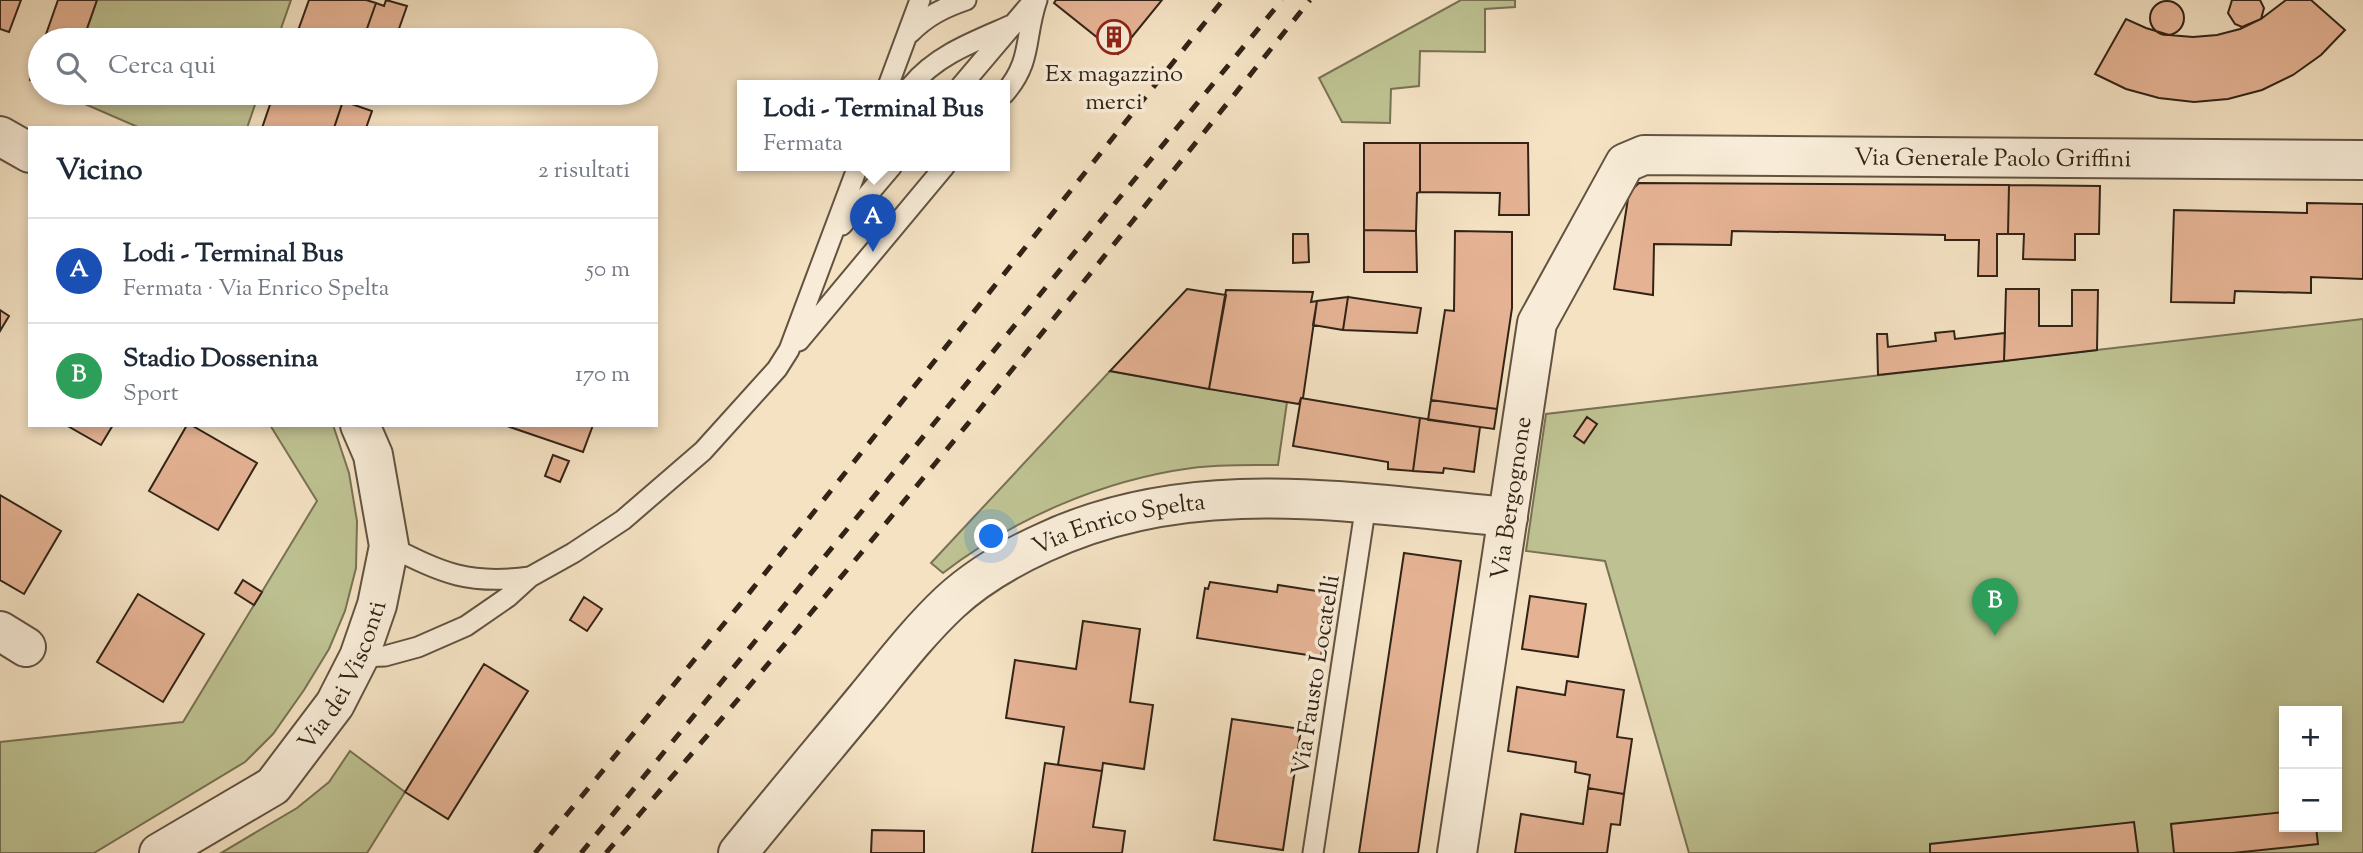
<!DOCTYPE html>
<html lang="it">
<meta charset="utf-8">
<style>
body{margin:0;font-family:"Sorts Mill Goudy",serif;background:#f2f2f3;color:#1f2937}
.controls{position:absolute;right:21px;bottom:21px;display:grid;overflow:hidden;border-radius:0px;box-shadow:0 4px 10px #0003}
.controls button{width:63px;height:63px;display:grid;place-items:center;padding:0;border:0;border-bottom:2px solid #e0e1e3;background:#fff;color:#1f2937;font:35px sans-serif}
.you{position:absolute;left:992px;top:537px;width:24px;height:24px;margin:-18px;border:5px solid #fff;border-radius:50%;background:#1a73e8;box-shadow:0 0 0 10px #1a73e833}
.badge{display:grid;place-items:center;width:46px;height:46px;border-radius:50%;background:#7c3aed;color:#fff;font-size:23px;font-weight:700}
.pin{position:absolute;translate:-50% -58px;filter:drop-shadow(0 2px 4px #0008)}
.pin::after{content:'';position:absolute;top:37px;width:24px;height:21px;background:inherit;clip-path:polygon(0 0,100% 0,50% 100%)}
.popup{position:absolute;left:737px;top:80px;width:273px;height:91px;box-sizing:border-box;display:grid;place-content:center;border-radius:0px;background:#fff;filter:drop-shadow(0 2px 5px #0005);font-size:23px;white-space:nowrap;color:#747a83}
.popup b{font-size:26px;color:#1f2937}
.popup::after{content:'';position:absolute;left:50%;top:100%;margin-left:-14px;border:14px solid transparent;border-top-color:#fff}
.list{margin:0;padding:0;list-style:none}
h2{display:flex;justify-content:space-between;align-items:center;height:91px;margin:0;padding:0 28px;font-size:30px}
h2 small{font-size:23px;font-weight:400;color:#747a83}
.list li{display:grid;grid-template-columns:46px 1fr auto;gap:21px;align-items:center;box-sizing:border-box;height:105px;padding:0 28px;border-top:2px solid #e0e1e3}
.list b{display:block;font-size:26px;white-space:nowrap}
.list p{margin:0;font-size:23px;white-space:nowrap;color:#747a83}
.list em{font-size:23px;font-style:normal;color:#747a83}
.icon{flex:none;width:38px;height:38px;fill:none;stroke:currentColor;stroke-width:2;stroke-linecap:round;stroke-linejoin:round}
.map{position:relative;flex:none;width:2363px;height:853px;overflow:hidden}
.search{position:absolute;background:#fff;box-shadow:0 4px 10px #0003;left:28px;top:28px;width:630px;height:77px;display:flex;align-items:center;gap:18px;box-sizing:border-box;padding:0 24px;border-radius:38px;color:#747a83;font-size:26px}
.panel{position:absolute;background:#fff;box-shadow:0 4px 10px #0003;left:28px;top:126px;width:630px;height:301px;border-radius:0px}
.map>svg:first-child{display:block}
.green{fill:#bec292;stroke:#787254;stroke-width:2;fill-rule:evenodd}
.building{fill:#e5b394;stroke:#322316;stroke-width:2}
.lines{fill:none;stroke-linecap:round;stroke-linejoin:round}
.service-casing{stroke:#625341;stroke-width:23}
.minor-casing{stroke:#625341;stroke-width:42}
.tertiary-casing{stroke:#625341;stroke-width:42}
.service{stroke:#f8ecd8;stroke-width:19}
.minor{stroke:#f8ecd8;stroke-width:38}
.tertiary{stroke:#f8ecd8;stroke-width:38}
.rail{stroke:#322316;stroke-width:5;stroke-dasharray:12 12;stroke-linecap:butt}
.labels{text-anchor:middle;stroke-width:7;stroke-linejoin:round;paint-order:stroke}
.poi-label{font-size:24px;fill:#322316;stroke:#f8ecd8}
.street-label{font-size:24px;fill:#322316;stroke:#f8ecd8}
</style>
<div class="map">
<svg width="2363" height="853" viewBox="0 0 2363 853">
<rect width="100%" height="100%" fill="#f4e2c3"/>
<filter id="stains"><feTurbulence type="fractalNoise" baseFrequency=".00286" numOctaves="4"/><feColorMatrix values="0 0 0 0 .2 0 0 0 0 .09 0 0 0 0 .02 0 0 0 .5 -.17"/></filter>
<radialGradient id="worn" r=".72"><stop offset=".6" stop-color="#630" stop-opacity="0"/><stop offset="1" stop-color="#630" stop-opacity=".3"/></radialGradient>
<path class="green" d="M97 0H291L277 40H83Z
M1461 0H1515V7L1485 9V52L1420 51 1419 86 1391 89 1390 123 1342 122 1319 78Z
M65 93H259L247 128H140L64 95Z
M2363 319V853H1689L1605 561 1526 551 1546 414ZM2284 711H2337V827H2284Z
M1110 371 1287 402 1278 465C1249 465 1220 464 1192 468 1103 480 1015 518 943 573L931 563Z
M270 425H333L349 473 357 521 356 568 345 611 329 649 304 690 273 734 245 762 94 853H0V742L183 722 317 501Z
M350 751 405 792 367 853H221L297 808 329 782Z"/>
<path class="building" d="M0 0H21L9 32 0 29Z
M58 0H97L83 40H44Z
M309 0H366L376 3 363 40 295 39Z
M386 0 407 6 395 40H363L376 3 384 6Z
M1056 0H1162L1118 54 1054 3Z
M2232 0H2260L2264 8 2261 19 2242 27 2235 24 2228 13Z
M2286 0H2311L2345 30 2321 55 2293 75 2262 90 2228 99 2194 102 2159 98 2126 89 2095 74 2126 19 2146 28 2169 35 2193 37 2217 35 2240 29 2261 19Z
M2150 18a17 17 0 1 1 34 0a17 17 0 1 1-34 0Z
M40 51V85L30 80Z
M274 93H323V94L343 101 334 128H262Z
M343 101 372 111 366 128H334Z
M1364 143H1420V192L1417 193 1416 231 1364 230Z
M1420 143H1528L1529 215H1499L1500 193 1420 192Z
M1639 183 2009 185 2008 234H1997V276H1978L1979 240H1945V235L1732 231 1731 245 1654 244 1653 295 1614 289 1629 192Z
M2009 185 2100 186 2099 234H2075V260L2023 259 2024 234H2008Z
M2307 203 2363 204V279L2311 277V293L2235 291 2234 303 2171 302 2174 210 2307 213Z
M1364 230 1416 231 1417 272H1364Z
M1455 231 1512 232V308L1497 409 1431 400 1445 310 1454 311Z
M1293 234H1308L1309 262 1293 263Z
M1187 289 1226 295 1209 389 1110 371Z
M2006 289H2039V326H2072V290H2098L2097 350 2004 361Z
M1226 290 1313 292 1311 302 1317 301 1303 398H1301L1299 404 1209 389Z
M1348 297 1343 330 1313 325 1317 301Z
M1348 297 1421 308 1417 333 1343 330Z
M0 310 9 316 0 331Z
M1954 331 1955 339 2005 333 2004 361 1878 375 1877 334H1887L1888 347 1936 341 1935 333Z
M1301 398 1420 418 1413 471 1388 469V462L1293 446Z
M1431 400 1497 409 1494 429 1428 420Z
M1587 417 1597 424 1584 443 1574 436Z
M1420 418 1480 427 1474 472 1444 468 1443 473 1413 471Z
M66 425H113L101 445Z
M187 425H191L257 463 218 530 149 491Z
M504 425H593L583 452Z
M553 455 569 461 560 482 545 476Z
M0 495 61 531 24 594 0 580Z
M1404 553 1461 561 1418 853H1359Z
M243 580 262 592 254 605 235 593Z
M1210 582 1277 592 1278 585 1330 593 1321 657 1197 638 1205 588 1208 589Z
M138 594 204 634 163 702 97 662Z
M1530 596 1586 604 1578 657 1522 649Z
M584 597 602 609 587 631 570 620Z
M1083 621 1140 629 1130 702 1153 705 1144 769 1103 763 1102 771 1058 765 1064 727 1006 718 1015 660 1076 669Z
M484 664 528 691 448 819 405 792Z
M1567 681 1624 690 1617 737 1632 739 1624 794 1588 788 1590 775 1575 772 1576 762 1508 751 1517 687 1565 695Z
M1232 719 1301 729 1283 850 1214 840Z
M1045 763 1102 771 1093 827 1125 831 1122 853H1032Z
M1588 788 1624 794 1620 825 1611 824 1607 853H1515L1521 814 1583 824Z
M2284 812V827H2316L2318 844 2233 853H2174L2171 824Z
M2134 822 2138 853H1930V844Z
M872 830 924 831V853H871Z"/>
<g class="lines">
<g class="service-casing">
<path id="service" d="M910 33C927 16 943 8 966 0
M888 86 920 0
M911 86C937 54 978 40 1014 24
M961 86 1034 0
M1004 94C1033 61 1024 37 1037 0
M842 225 892 166
M799 341 945 166
M389 546C444 574 469 585 530 577
M359 657 385 656 418 647 466 626 508 597 530 577 573 553 623 520 703 451 777 369 789 350 858 166
M1313 853 1366 504"/>
</g>
<g class="minor-casing">
<g id="minor">
<path d="M0 631 26 647"/>
<path id="s1" d="M738 853C780 801 823 750 866 698 893 665 919 631 950 602 977 577 1010 558 1043 543 1191 473 1351 503 1508 517"/>
<path id="s2" d="M1457 853 1537 323 1625 163 1644 155 2363 160"/>
</g>
</g>
<g class="tertiary-casing">
<g id="tertiary">
<path d="M0 136 30 153"/>
<path id="s3" d="M159 853 273 786 335 704 359 657 377 605 389 546 373 455 360 425"/>
</g>
</g>
<use href="#service" class="service"/>
<use href="#minor" class="minor"/>
<use href="#tertiary" class="tertiary"/>
<path class="rail" d="M535 853 746 597 1223 0
M581 853 1282 0
M606 853C848 575 1080 288 1310 0"/>
</g>
<defs>
<g id="building-ring" transform="scale(1.75)"><circle r="9.5" fill="#f8ecd8" stroke="#8f2418" stroke-width="1.5"/><path d="M-4-6H4V6H1V3H-1V6H-4ZM-2.5-4.3h1.7v1.8h-1.7ZM.8-4.3h1.7v1.8H.8ZM-2.5-1h1.7V.8h-1.7ZM.8-1h1.7V.8H.8Z" fill="#8f2418"/></g>
</defs>
<g fill-rule="evenodd">
<use href="#building-ring" x="1114" y="37"/>
</g>
<g class="labels">
<g class="poi-label">
<text x="1114" y="81">Ex magazzino<tspan x="1114" dy="28">merci</tspan></text>
</g>
<g class="street-label">
<text dy="8" stroke="none"><textPath href="#s2" startOffset="1088">Via Generale Paolo Griffini</textPath></text>
<text dy="8" stroke="none"><textPath href="#s2" startOffset="359">Via Bergognone</textPath></text>
<text dy="8" stroke="none"><textPath href="#s1" startOffset="518">Via Enrico Spelta</textPath></text>
<text dy="8" stroke="none"><textPath href="#s3" startOffset="264">Via dei Visconti</textPath></text>
<text transform="translate(1315 675) rotate(-81)" y="8">Via Fausto Locatelli</text>
</g>
</g>
<rect width="100%" height="100%" filter="url(#stains)"/>
<rect width="100%" height="100%" fill="url(#worn)"/>
</svg>
<div class="controls">
<button>+</button>
<button>−</button>
</div>
<div class="you"></div>
<div class="pin badge" style="left:873px;top:252px;background:#1a4fb4">A</div>
<div class="popup"><b>Lodi - Terminal Bus</b>Fermata</div>
<div class="pin badge" style="left:1995px;top:636px;background:#2e9e5b">B</div>
<div class="search"><svg class="icon" aria-label="search" viewBox="0 0 24 24"><circle cx="10" cy="10" r="6"/><path d="M15 15l6 6"/></svg>Cerca qui</div>
<section class="panel">
<h2>Vicino<small>2 risultati</small></h2>
<ul class="list">
<li><span class="badge" style="background:#1a4fb4">A</span><div><b>Lodi - Terminal Bus</b><p>Fermata · Via Enrico Spelta</p></div><em>50 m</em></li>
<li><span class="badge" style="background:#2e9e5b">B</span><div><b>Stadio Dossenina</b><p>Sport</p></div><em>170 m</em></li>
</ul>
</section>
</div>
